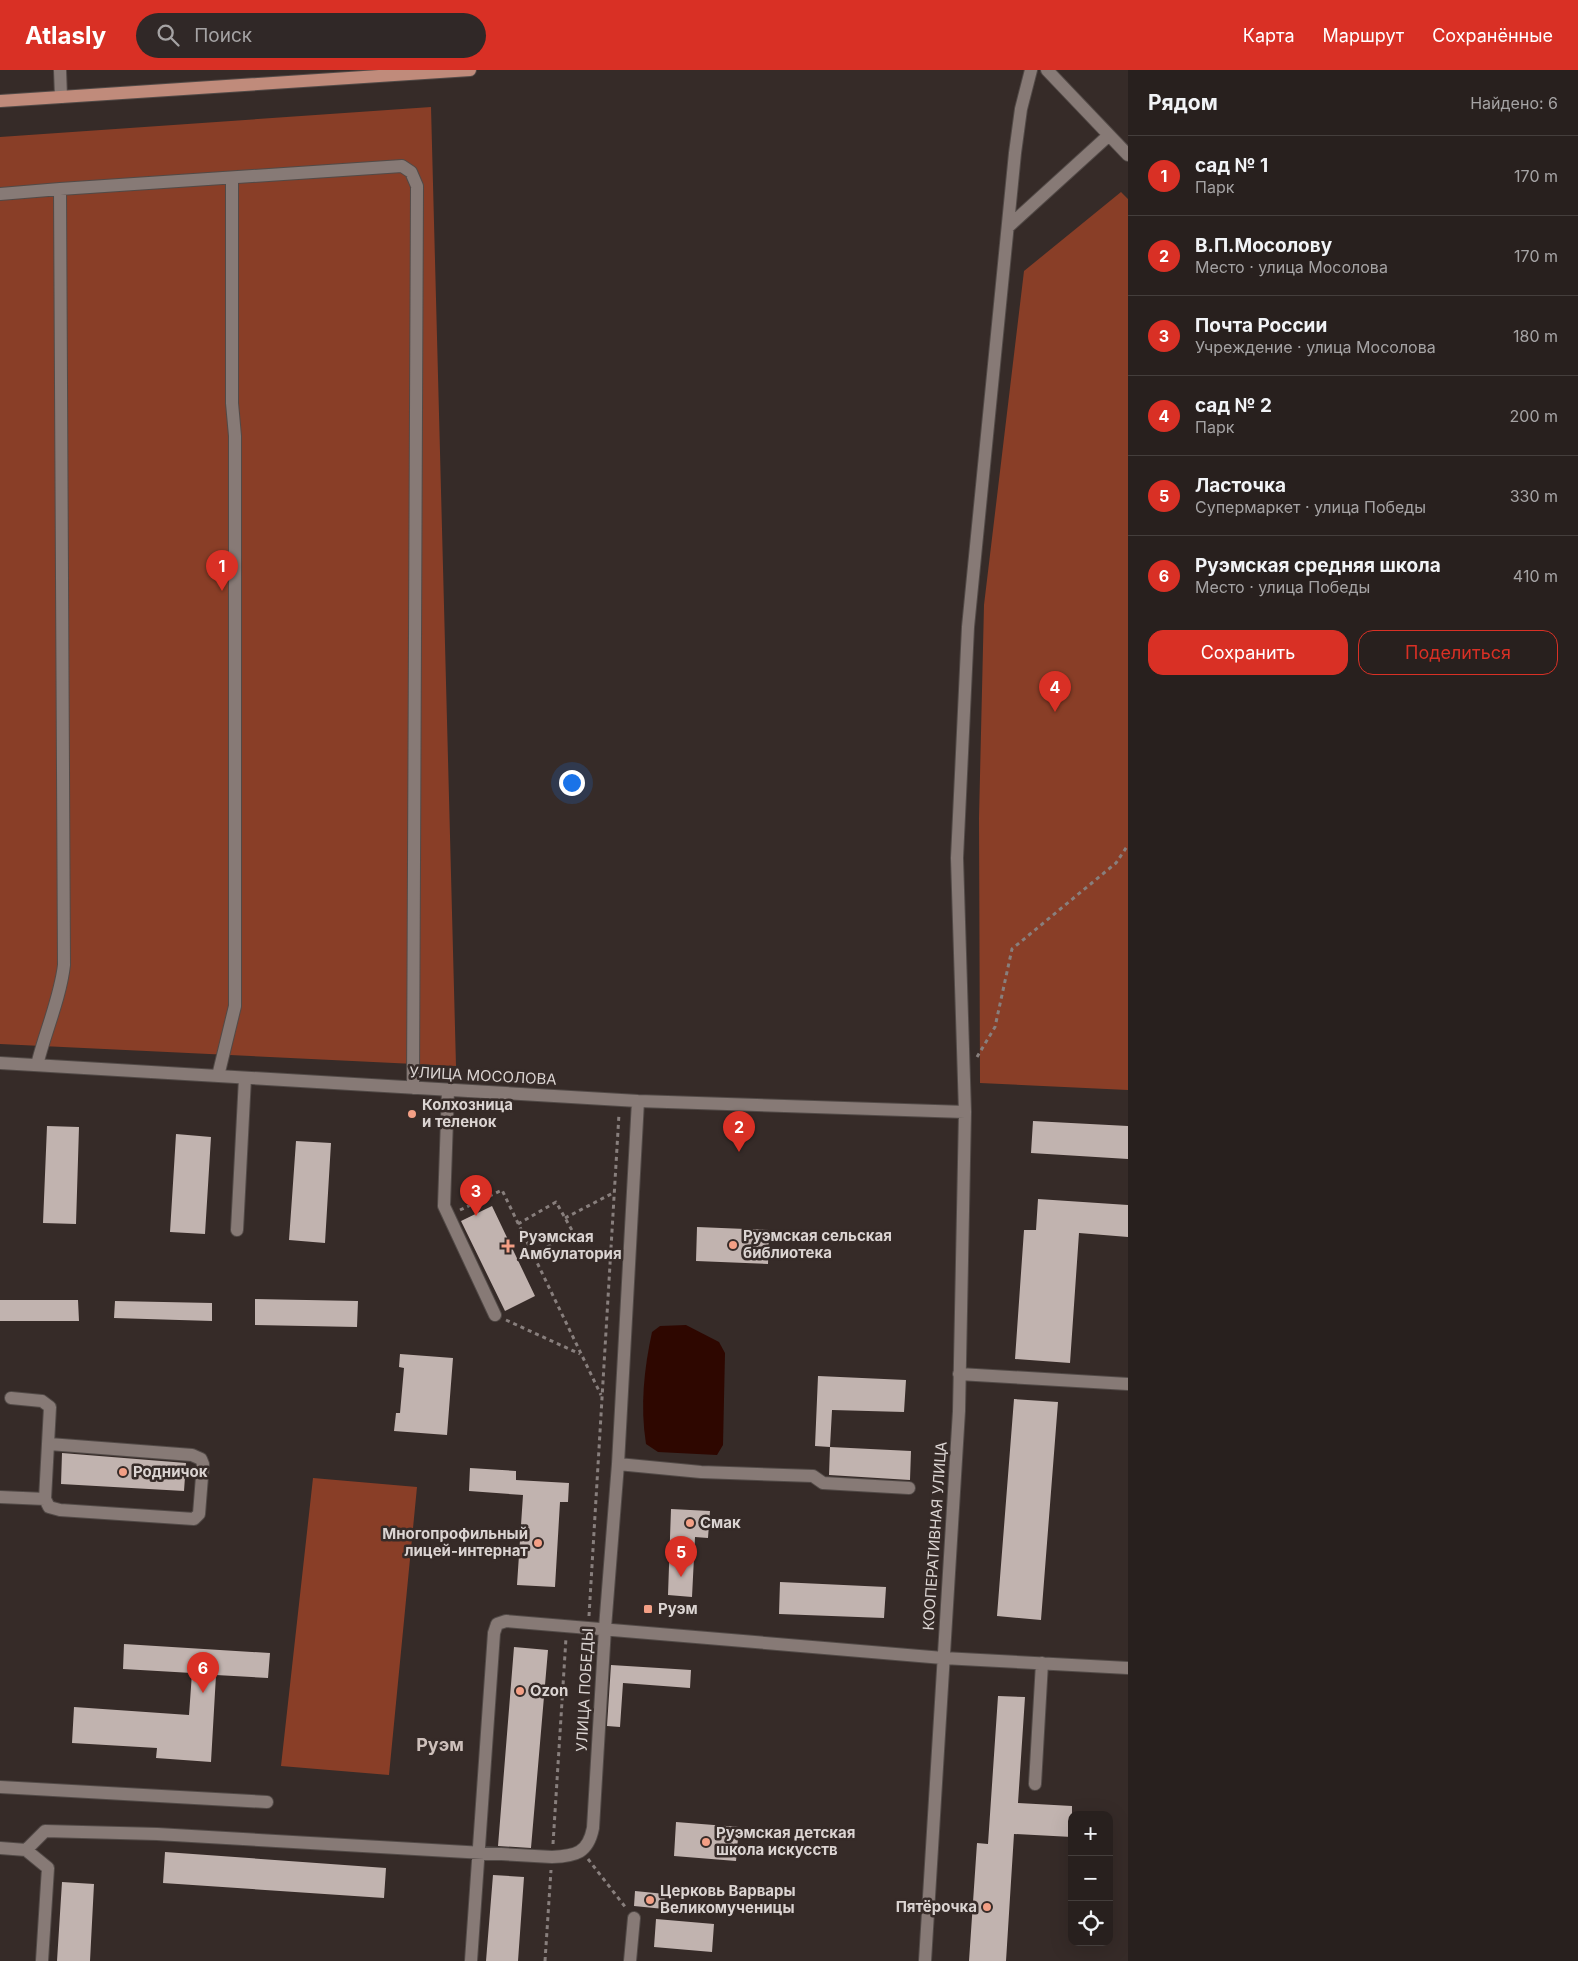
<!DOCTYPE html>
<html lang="ru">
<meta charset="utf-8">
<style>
body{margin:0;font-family:Inter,sans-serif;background:#302827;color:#f1f3f6}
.controls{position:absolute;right:15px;bottom:15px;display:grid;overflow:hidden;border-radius:10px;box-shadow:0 5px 20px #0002}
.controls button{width:45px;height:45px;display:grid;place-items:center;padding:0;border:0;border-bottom:1px solid #443e3c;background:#28201e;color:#f1f3f6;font:25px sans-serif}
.you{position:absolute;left:571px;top:712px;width:18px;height:18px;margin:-12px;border:4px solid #fff;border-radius:50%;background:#1a73e8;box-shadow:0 0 0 8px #1a73e833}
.badge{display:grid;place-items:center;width:32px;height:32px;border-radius:50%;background:#d93025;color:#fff;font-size:16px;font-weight:700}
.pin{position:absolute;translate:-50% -41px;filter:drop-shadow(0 1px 2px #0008)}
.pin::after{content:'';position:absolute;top:26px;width:18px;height:15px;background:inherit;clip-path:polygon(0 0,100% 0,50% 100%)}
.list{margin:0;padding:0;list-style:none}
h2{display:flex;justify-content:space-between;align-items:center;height:65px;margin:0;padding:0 20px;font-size:21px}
h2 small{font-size:16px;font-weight:400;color:#a5a3a4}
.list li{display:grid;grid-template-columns:32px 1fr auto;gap:15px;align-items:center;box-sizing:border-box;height:80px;padding:0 20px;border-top:1px solid #443e3c}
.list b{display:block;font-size:19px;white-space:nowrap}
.list p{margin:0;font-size:16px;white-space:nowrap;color:#a5a3a4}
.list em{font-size:16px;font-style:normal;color:#a5a3a4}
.actions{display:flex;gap:10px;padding:15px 20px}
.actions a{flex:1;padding:11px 0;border:1px solid #d93025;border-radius:15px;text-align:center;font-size:18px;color:#d93025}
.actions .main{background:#d93025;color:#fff}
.icon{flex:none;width:28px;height:28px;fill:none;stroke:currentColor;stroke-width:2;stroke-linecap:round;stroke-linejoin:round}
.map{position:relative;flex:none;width:1128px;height:1891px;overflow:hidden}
header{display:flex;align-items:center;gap:30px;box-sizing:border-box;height:70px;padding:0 25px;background:#d93025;color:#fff}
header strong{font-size:24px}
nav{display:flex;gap:28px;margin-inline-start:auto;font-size:18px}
.search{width:350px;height:45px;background:#302827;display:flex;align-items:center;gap:12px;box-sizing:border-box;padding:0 18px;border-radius:28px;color:#a5a3a4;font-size:19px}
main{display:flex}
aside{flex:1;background:#28201e}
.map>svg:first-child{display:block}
.green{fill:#893e27}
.water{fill:#2e0700}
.building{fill:#c1b3af}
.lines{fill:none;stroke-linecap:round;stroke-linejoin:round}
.minor-casing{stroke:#524a47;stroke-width:14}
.major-casing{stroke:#524a47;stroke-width:14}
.path{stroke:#887f7d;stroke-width:3;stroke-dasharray:4 4;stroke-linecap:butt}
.minor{stroke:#877a76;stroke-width:12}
.major{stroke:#c08b7b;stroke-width:12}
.poi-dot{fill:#f39f85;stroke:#362b28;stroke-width:2}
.labels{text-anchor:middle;stroke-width:5;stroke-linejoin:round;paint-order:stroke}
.street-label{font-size:15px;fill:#dbd4d2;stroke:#362b28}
.poi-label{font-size:15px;font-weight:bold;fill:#dbd4d2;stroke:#362b28;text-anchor:start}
.quarter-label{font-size:18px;font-weight:bold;fill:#cec0bb;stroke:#362b28}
</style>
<header>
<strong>Atlasly</strong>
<div class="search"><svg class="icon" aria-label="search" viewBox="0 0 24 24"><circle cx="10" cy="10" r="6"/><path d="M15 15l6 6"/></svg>Поиск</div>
<nav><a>Карта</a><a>Маршрут</a><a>Сохранённые</a></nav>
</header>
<main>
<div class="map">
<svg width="1128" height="1891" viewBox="0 0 1128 1891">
<rect width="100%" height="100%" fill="#362b28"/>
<path class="green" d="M431 37 456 996 0 974V67Z
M1121 122 1128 129V1020L980 1013 979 748 984 535 1024 201Z
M313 1408 417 1417 389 1705 281 1696Z"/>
<path class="water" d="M686 1255 719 1272 725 1283 723 1375 717 1385 658 1382 646 1374C640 1336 644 1299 652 1262L660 1256Z"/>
<path class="building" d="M1033 1051 1128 1056V1089L1031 1083Z
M47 1056 79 1057 76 1154 43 1153Z
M176 1064 211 1067 205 1164 170 1162Z
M296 1071 331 1073 325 1173 289 1170Z
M1038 1129 1128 1135V1167L1079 1163 1070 1293 1015 1289 1024 1160H1036Z
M492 1136 535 1226 505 1241 461 1151Z
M697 1157 769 1160 768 1194 696 1191Z
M255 1229 358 1231 357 1257 255 1255Z
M0 1230H78L79 1251H0Z
M115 1231 212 1233V1251L114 1248Z
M400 1284 453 1288 447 1365 394 1361 396 1343H400L404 1298 399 1297Z
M818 1306 906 1310 904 1342 832 1340 830 1377 815 1376Z
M1014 1329 1058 1332 1041 1550 997 1546Z
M830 1377 911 1381 910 1410 829 1405Z
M62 1383 186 1393 184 1421 61 1414Z
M470 1398 516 1401V1410L569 1413 568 1432H560L555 1517 517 1515 523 1425 469 1421Z
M671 1439 710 1441 708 1468 695 1467 692 1527 668 1525Z
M780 1512 886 1517 884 1548 779 1544Z
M124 1574 270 1583 268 1608 216 1605 211 1692 156 1688 157 1678 72 1673 74 1637 189 1645 192 1603 123 1599Z
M514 1577 548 1580 531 1778 498 1776Z
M611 1595 691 1600 690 1618 623 1613 620 1657 607 1656Z
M998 1626 1025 1627 1018 1733 1072 1736V1767L1014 1764 1006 1891H969L977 1773 988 1774Z
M676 1752 739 1757 736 1791 674 1786Z
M165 1782 386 1798 384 1828 163 1813Z
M493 1805 524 1807 518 1891H486Z
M62 1812 94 1814 90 1891H57Z
M635 1821 665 1824 664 1839 634 1836Z
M656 1849 714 1854 712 1882 654 1877Z"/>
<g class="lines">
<g class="minor-casing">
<path id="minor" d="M60 0 61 27
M1047 0 1128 85
M0 124 60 119
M1008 157 1108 66
M0 993 638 1031 965 1042
M37 995C45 962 60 929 64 895L60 119 402 96 411 102 417 116 413 1018
M218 1006 235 936V366L232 333V108
M448 1020 444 1136 495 1245
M237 1160 245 1008
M959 1304 1128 1314
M11 1328 42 1331 50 1337 45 1429
M618 1394 701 1402 813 1406 823 1413 909 1418
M0 1427 45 1429 49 1437 60 1440 194 1449 199 1444 203 1394 201 1389 192 1385 49 1374
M1035 1714 1042 1593
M0 1717 267 1732
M0 1778 26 1780 45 1761 157 1764 552 1787C576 1786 588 1783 593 1758L605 1558 618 1394 638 1031
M26 1780 48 1798 42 1891
M471 1891 494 1563 497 1554 506 1551 943 1588 1128 1598
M630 1891 634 1848
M925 1891 959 1341 965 1042 957 788 968 557 1015 83 1021 39 1031 0"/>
</g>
<g class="major-casing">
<path id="major" d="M0 31 470 0"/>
</g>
<path class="path" d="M977 987 995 957 1012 879 1116 793 1128 775
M460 1140 502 1120 601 1325
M565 1148 613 1123
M518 1154 556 1132 573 1162 533 1185
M506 1250 580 1284
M589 1546 619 1044
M553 1774 566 1568
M588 1789 626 1838
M545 1891 551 1800"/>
<use href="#minor" class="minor"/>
<use href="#major" class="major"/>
</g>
<g class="poi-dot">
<circle cx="412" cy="1044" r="5"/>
<circle cx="733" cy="1175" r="5"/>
<path d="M505.5 1168.5h5v5h5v5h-5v5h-5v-5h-5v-5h5z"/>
<circle cx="123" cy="1402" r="5"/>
<circle cx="690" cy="1453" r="5"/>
<circle cx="538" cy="1473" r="5"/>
<rect x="643" y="1534" width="10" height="10" rx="2.5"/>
<circle cx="520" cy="1621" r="5"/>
<circle cx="706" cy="1772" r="5"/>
<circle cx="650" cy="1830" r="5"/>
<circle cx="987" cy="1837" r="5"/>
</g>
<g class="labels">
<g class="street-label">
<text transform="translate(483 1006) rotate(3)" y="5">УЛИЦА МОСОЛОВА</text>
<text transform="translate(935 1466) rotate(-86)" y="5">КООПЕРАТИВНАЯ УЛИЦА</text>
<text transform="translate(585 1620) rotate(-87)" y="5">УЛИЦА ПОБЕДЫ</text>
</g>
<g class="poi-label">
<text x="422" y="1040">Колхозница<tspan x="422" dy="17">и теленок</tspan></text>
<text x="743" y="1171">Руэмская сельская<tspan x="743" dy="17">библиотека</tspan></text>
<text x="519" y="1172">Руэмская<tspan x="519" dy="17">Амбулатория</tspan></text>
<text x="133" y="1407">Родничок</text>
<text x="700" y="1458">Смак</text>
<text x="528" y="1469" text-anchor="end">Многопрофильный<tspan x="528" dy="17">лицей-интернат</tspan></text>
<text x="658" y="1544">Руэм</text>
<text x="530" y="1626">Ozon</text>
<text x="716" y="1768">Руэмская детская<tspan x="716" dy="17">школа искусств</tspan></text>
<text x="660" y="1826">Церковь Варвары<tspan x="660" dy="17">Великомученицы</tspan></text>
<text x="977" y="1842" text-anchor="end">Пятёрочка</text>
</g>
<g class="quarter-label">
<text x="440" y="1681">Руэм</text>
</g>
</g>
</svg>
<div class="controls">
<button>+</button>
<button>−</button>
<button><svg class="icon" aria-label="locate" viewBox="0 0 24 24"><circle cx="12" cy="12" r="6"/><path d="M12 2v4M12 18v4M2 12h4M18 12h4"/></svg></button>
</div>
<div class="you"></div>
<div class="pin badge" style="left:222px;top:521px">1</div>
<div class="pin badge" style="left:739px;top:1082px">2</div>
<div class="pin badge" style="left:476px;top:1146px">3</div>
<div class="pin badge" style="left:1055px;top:642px">4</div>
<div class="pin badge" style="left:681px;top:1507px">5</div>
<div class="pin badge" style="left:203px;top:1623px">6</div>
</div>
<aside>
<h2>Рядом<small>Найдено: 6</small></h2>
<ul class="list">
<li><span class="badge">1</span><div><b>сад № 1</b><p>Парк</p></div><em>170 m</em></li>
<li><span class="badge">2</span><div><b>В.П.Мосолову</b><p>Место · улица Мосолова</p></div><em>170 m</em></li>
<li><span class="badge">3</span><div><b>Почта России</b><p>Учреждение · улица Мосолова</p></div><em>180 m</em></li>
<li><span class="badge">4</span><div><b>сад № 2</b><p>Парк</p></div><em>200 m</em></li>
<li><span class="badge">5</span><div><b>Ласточка</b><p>Супермаркет · улица Победы</p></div><em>330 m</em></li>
<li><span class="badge">6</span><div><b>Руэмская средняя школа</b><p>Место · улица Победы</p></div><em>410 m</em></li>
</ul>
<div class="actions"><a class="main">Сохранить</a><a>Поделиться</a></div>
</aside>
</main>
